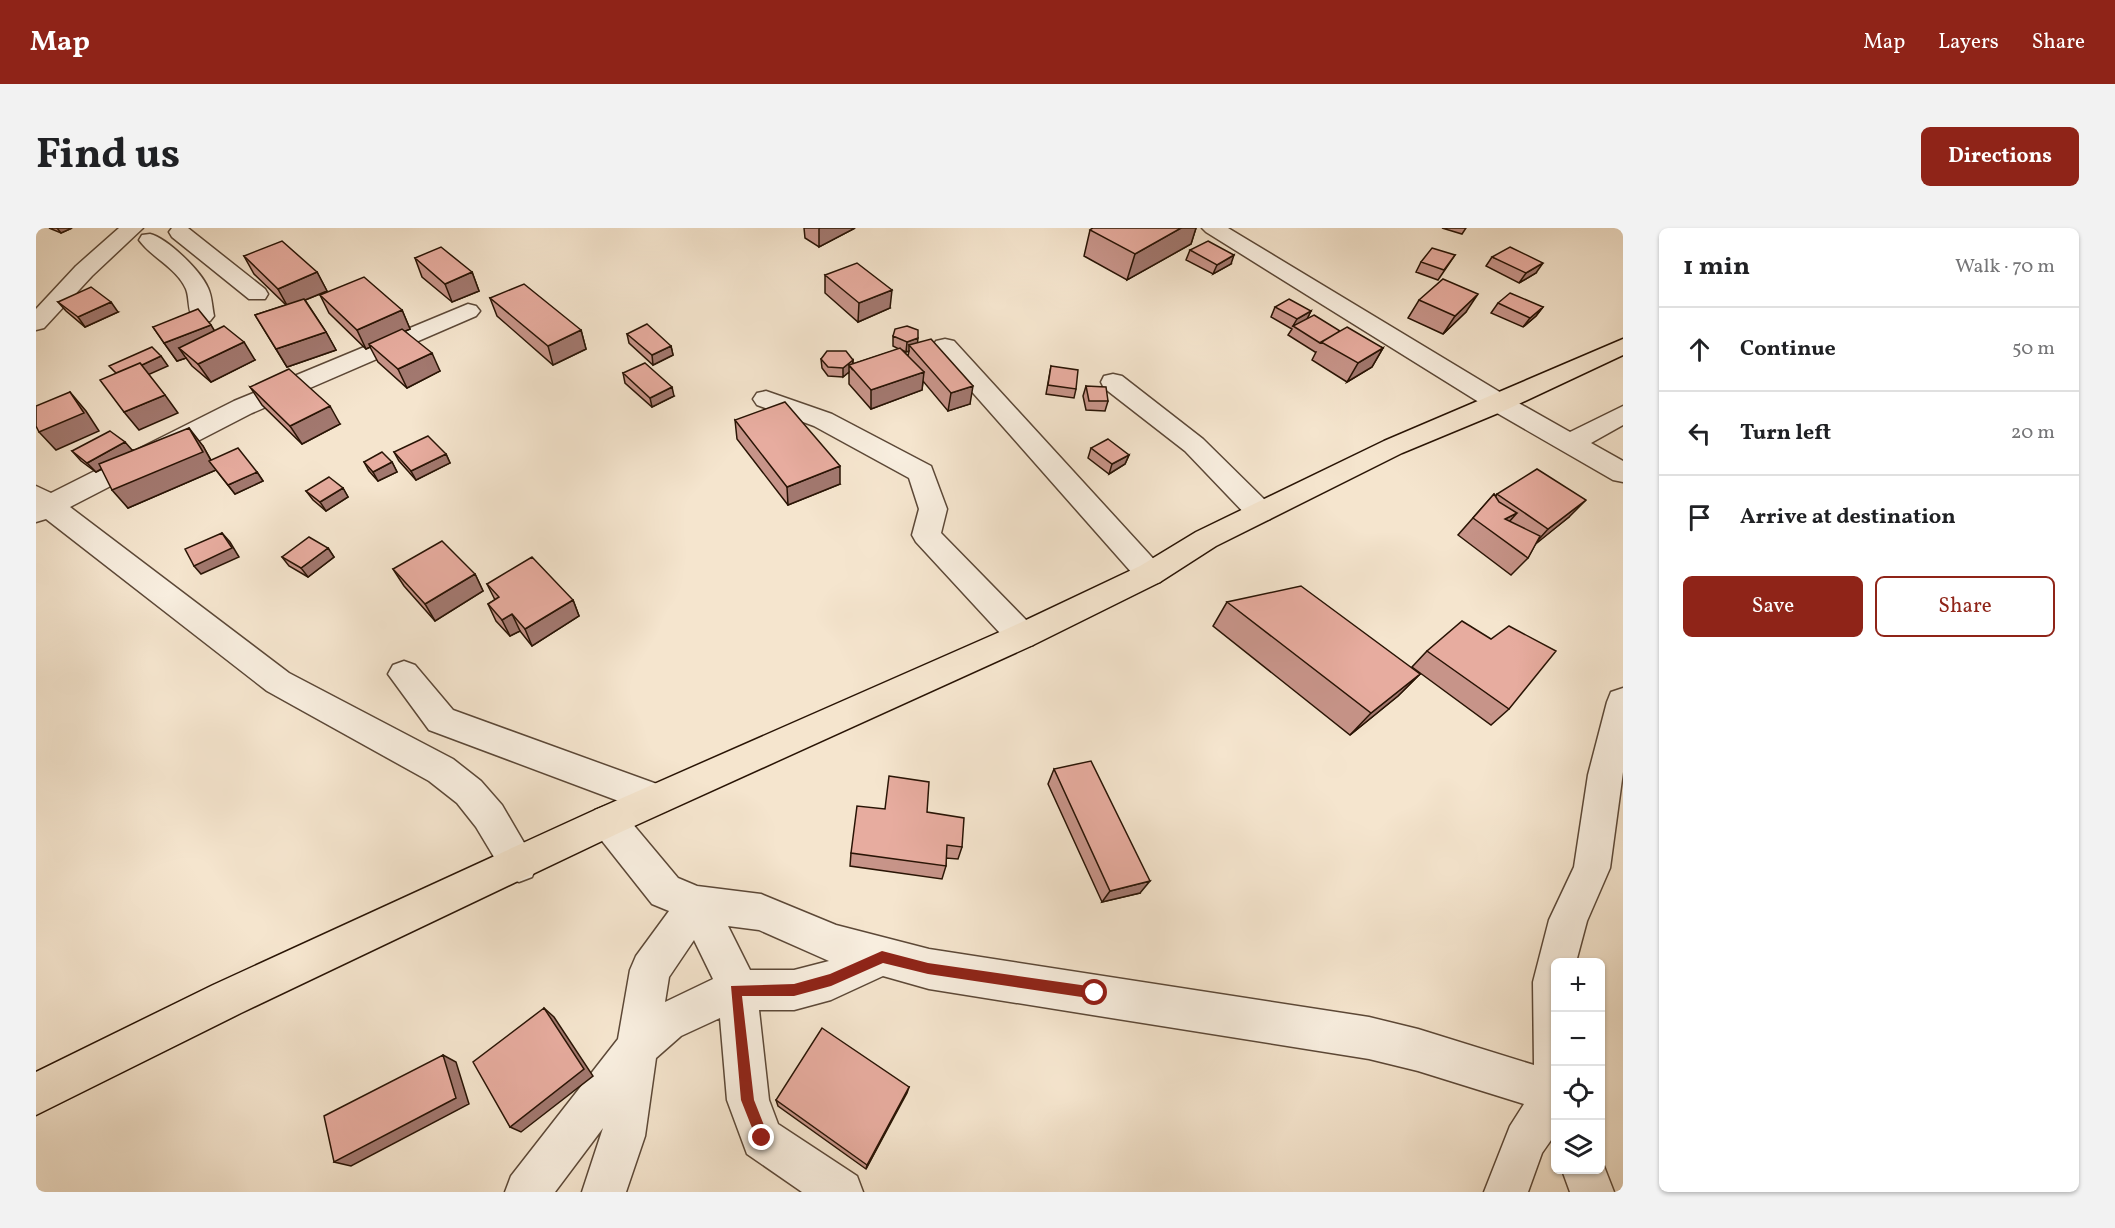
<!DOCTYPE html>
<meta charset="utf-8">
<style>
body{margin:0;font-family:Vollkorn,serif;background:#f2f2f2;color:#202124}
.controls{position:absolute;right:18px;bottom:18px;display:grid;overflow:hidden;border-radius:9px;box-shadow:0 2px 4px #0004}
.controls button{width:54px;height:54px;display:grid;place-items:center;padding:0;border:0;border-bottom:2px solid #e0e0e0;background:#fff;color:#202124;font:30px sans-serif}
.stop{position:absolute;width:18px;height:18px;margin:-14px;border:4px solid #8f2418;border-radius:50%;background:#fff}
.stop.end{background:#8f2418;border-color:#fff;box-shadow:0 2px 6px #0008}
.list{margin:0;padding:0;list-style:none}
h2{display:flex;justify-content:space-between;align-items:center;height:78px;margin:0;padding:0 24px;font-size:26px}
h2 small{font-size:20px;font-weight:400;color:#757577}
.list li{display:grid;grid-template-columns:39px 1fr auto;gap:18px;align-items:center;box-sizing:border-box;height:84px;padding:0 24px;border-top:2px solid #e0e0e0}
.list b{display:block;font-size:22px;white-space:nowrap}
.list em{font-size:20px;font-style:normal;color:#757577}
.actions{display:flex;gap:12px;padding:18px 24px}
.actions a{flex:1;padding:14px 0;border:2px solid #8f2418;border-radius:9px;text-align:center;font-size:21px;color:#8f2418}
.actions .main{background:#8f2418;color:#fff}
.icon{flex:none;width:33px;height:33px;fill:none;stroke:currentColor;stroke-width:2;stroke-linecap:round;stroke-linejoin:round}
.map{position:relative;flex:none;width:1587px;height:964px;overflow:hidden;border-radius:9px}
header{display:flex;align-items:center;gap:36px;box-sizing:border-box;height:84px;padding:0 30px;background:#8f2418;color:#fff}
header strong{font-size:28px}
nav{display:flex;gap:33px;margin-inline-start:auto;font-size:21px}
.intro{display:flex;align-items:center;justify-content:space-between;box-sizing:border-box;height:144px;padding:0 36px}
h1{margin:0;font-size:42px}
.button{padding:15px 27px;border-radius:9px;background:#8f2418;color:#fff;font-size:21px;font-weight:700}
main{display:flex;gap:36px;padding:0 36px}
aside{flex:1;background:#fff;border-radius:9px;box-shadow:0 2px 4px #0004}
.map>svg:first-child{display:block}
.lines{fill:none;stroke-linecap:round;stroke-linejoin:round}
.minor-casing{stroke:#5c4837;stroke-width:3}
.highway-casing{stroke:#291405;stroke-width:3}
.minor{fill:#f8eedf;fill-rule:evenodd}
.highway{fill:#f5e5ce;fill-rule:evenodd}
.wall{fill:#c79489;stroke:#291405;stroke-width:1.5;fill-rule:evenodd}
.shaded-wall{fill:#a2786f;stroke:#291405;stroke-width:1.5}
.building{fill:#e7ac9f;stroke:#291405;stroke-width:1.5}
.route{fill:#8f2418}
</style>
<header>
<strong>Map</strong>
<nav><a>Map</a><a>Layers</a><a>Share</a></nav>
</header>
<div class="intro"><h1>Find us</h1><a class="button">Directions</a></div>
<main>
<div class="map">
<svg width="1587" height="964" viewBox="0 0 1587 964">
<rect width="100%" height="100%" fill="#f5e5ce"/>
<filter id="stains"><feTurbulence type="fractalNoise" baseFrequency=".00333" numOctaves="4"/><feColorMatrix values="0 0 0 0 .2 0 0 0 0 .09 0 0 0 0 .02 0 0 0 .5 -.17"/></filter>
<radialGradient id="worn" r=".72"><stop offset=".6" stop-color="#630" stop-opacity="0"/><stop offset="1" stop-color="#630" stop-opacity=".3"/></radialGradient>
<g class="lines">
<g class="minor-casing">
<path id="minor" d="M83 0H107L56 48 8 100 0 102V81L40 38Z
M136 0H152L229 61 232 66 229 71H213L136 9 133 4Z
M1166 0H1192L1472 169 1534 204 1587 178V197L1555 215 1587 233V254L1577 252 1454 181 1170 4Z
M114 6C131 10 165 43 172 60 176 68 176 79 178 88L174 93H158C151 83 154 71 150 61 141 40 116 30 103 12L106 7Z
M432 76 440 78 444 83 440 88 216 185 34 279 253 445 417 531 445 553 466 577 501 637 496 649 483 654 470 649 440 599 421 575 393 553 231 463 10 291 0 294V258L15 265 198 173Z
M909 111 918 113 1124 338 1129 346 1124 354 1114 357 1104 354 900 123 897 118 900 113Z
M1077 146 1086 148 1167 211 1234 277 1238 284 1234 291 1224 294 1214 291 1149 223 1068 160 1065 154 1068 148Z
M730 163 796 186 895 238 911 281 905 305 997 399 1002 408 997 417 986 420 975 417 880 314 876 307 883 281 873 250 778 198 721 177 717 171 721 165Z
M368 433 379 437 417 482 632 560 638 571 632 582 620 587 393 502 352 446 357 437Z
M1587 460V544L1574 640 1551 693 1540 734H1520V905L1506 925 1492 964H1448L1474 898 1488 876 1382 843 1333 831 893 761 847 748 795 772 758 782H723L733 872 742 896 821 948 827 964H766L711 926 691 872 684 790 645 808 620 830 609 908 590 964H546L567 900 519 964H469L475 948 582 811 594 742 600 728 633 683 616 676 559 604 554 593 559 582 572 577 585 582 642 650 661 658 725 666 800 697 893 721 1333 789 1382 801 1498 837 1497 754 1513 692 1538 639 1552 547 1571 474 1575 464ZM692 698 723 702 793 733 758 742H714ZM658 712 677 751 629 774 633 749Z
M1564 928 1578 964H1534L1526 942H1564Z"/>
</g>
<g class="highway-casing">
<path id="highway" d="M1587 111V127L1472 181 1366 225 1180 318 1124 354 997 417 585 604 205 785 0 887V844L177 757 559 582 975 399 1104 338 1160 304 1348 213Z"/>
</g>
<use href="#minor" class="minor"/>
<use href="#highway" class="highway"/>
</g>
<path class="wall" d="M13 0H36L25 5Z
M768 0H819L783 19 769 10Z
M1057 0H1160L1155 16 1091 52 1048 28 1054 2Z
M1406 0H1430L1426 6Z
M1154 22 1195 36 1177 46 1150 32Z
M1419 27 1402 52 1380 44 1385 34Z
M208 28 281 44 291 63 269 72 290 104 300 122 251 139 219 87 250 77 218 46Z
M1456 29 1500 45 1483 55 1450 38Z
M379 30 436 44 443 63 416 74 386 49Z
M789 47 854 80 822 94 789 65Z
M284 67 366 82 374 101 369 103 404 143 371 160 342 134 334 119 330 121 293 85Z
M454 70 545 102 550 121 517 137 461 88Z
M1383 72 1430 84 1407 106 1372 90Z
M22 74 82 84 49 99 30 83Z
M1462 75 1507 79 1500 88 1487 99 1455 85Z
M1239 79 1275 83 1271 91 1347 120 1336 139 1311 154 1276 132 1280 124H1279L1252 107 1256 101 1235 89Z
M117 99 178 103 219 132 175 154 156 138 150 130 141 133Z
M591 106 635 118 637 127 617 137 593 115Z
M857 108 881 115 934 176 912 183 887 153 886 162 835 181 813 156V144L807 149 792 148 786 140 785 131 817 132V136L863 121 857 118ZM866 122 870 124 873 123 872 128Z
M1015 138 1040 161 1038 170 1010 166Z
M587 145 638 168 616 179 589 155Z
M1050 158 1072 173 1069 183 1050 182 1047 168Z
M214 159 304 196 266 216 226 177Z
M699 192 804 256 752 277 701 211Z
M167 218 175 232 221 244 227 253 199 266 180 242 92 280 66 241 60 244 45 233 36 223 96 222Z
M1055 220 1093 227 1089 236 1073 246 1052 230Z
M358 224 410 226 414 235 380 252 363 233Z
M328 234H356L361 244 342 253 333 243Z
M307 260 312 269 290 283 277 272 270 263Z
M1458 266 1460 268 1461 266 1533 289 1500 315 1492 330 1475 347 1422 307Z
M292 320 298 329 272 349 253 338 246 329Z
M357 341 439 346 447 363 399 393 368 358Z
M451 356 537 372 543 388 496 418 484 403 474 408 460 393 452 376 459 372Z
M1191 374 1384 446 1362 468 1314 507 1177 398Z
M1455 411 1473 481 1455 497 1376 439 1391 423Z
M1018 541 1104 665 1066 674 1012 556Z
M849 581 891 584 926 619 922 631 910 630V638L906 651 814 638 815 625Z
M873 859 830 941 742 878 740 872Z"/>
<path class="shaded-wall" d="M21 0H36L25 5Z
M784 0H819L783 19V1Z
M1145 0H1160L1155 16 1091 52 1099 26Z
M1198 27 1195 36 1177 46 1181 37Z
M1507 35 1500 45 1483 55 1490 45Z
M281 44 291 63 252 79 242 61Z
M436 44 443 63 416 74 409 56Z
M856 62 854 80 822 94 823 75Z
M1442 66 1430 84 1407 106 1419 88Z
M75 74 82 84 49 99 42 89Z
M1507 79 1500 88 1487 99 1494 90Z
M366 82 374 101 335 118 333 116 334 119 330 121 321 102Z
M1275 83 1270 93 1257 98 1261 91Z
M175 97 186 115 143 120 150 130 141 133 128 115Z
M545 102 550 121 517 137 512 118Z
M290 104 300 122 251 139 240 121Z
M882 110 881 120 873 117V123L870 124 871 114Z
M208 114 219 132 175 154 162 136Z
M635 118 637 127 617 137 616 127Z
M1347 120 1336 139 1311 154 1322 135Z
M396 125 404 143 371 160 362 141Z
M125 128 132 138 89 157 82 148Z
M817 132 816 141 813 137V144L807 149V140Z
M888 144 886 162 835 181V162Z
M937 158 934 176 912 183 915 165Z
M636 159 638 168 616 179 614 170Z
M34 164 50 183 63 203 20 222 3 204Z
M129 167 142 185 103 202 88 184Z
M294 178 304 196 266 216 254 198Z
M153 200 167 218 180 242 92 280 76 262Z
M89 214 97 223 60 244 51 235Z
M410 226 414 235 380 252 375 243Z
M1093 227 1089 236 1073 246 1076 236Z
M356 234 361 244 342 253 337 244Z
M804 238V256L752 277 751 259Z
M221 244 227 253 199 266 192 257Z
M307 260 312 269 290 283 284 274Z
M1550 272 1533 289 1496 319 1512 301Z
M1481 285 1465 303 1469 291Z
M186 305 194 314 203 329 165 346 158 338Z
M292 320 298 329 272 349 265 340Z
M439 346 447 363 399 393 389 376Z
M537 372 543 388 496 418 489 401Z
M476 386 484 403 474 408 466 392Z
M1384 446 1362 468 1314 507 1335 485Z
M1114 653 1104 665 1066 674 1074 663Z
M508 780 518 789 557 848 485 904 474 899Z
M407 827 420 834 433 876 315 938 298 934Z
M873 859 871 865 830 941 831 937Z"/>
<path class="building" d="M1057 0H1145L1099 26 1054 2Z
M246 13 281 44 242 61 208 28Z
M1172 13 1198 27 1181 37 1154 22Z
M405 19 436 44 409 56 379 30Z
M1474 19 1507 35 1490 45 1456 29Z
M1396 20 1419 27 1408 42 1385 34Z
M821 35 856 62 823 75 789 47Z
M328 49 366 82 321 102 284 67Z
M1407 51 1442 66 1419 88 1383 72Z
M488 56 545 102 512 118 454 70Z
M55 59 75 74 42 89 22 74Z
M1474 65 1507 79 1494 90 1462 75Z
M268 71 290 104 240 121 219 87Z
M1253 71 1275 83 1261 91 1239 79Z
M162 81 175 97 128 115 117 99Z
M1278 87 1304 103 1284 115 1257 98Z
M611 96 635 118 616 127 591 106Z
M188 98 208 114 162 136 143 120Z
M871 98 882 102V110L871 114 857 108 859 101Z
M1311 99 1347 120 1322 135 1285 114Z
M366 101 396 125 362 141 333 116Z
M895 111 937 158 915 165 873 117Z
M116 119 125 128 106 137 104 135 80 145 73 138Z
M864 120 888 144 835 162 813 137Z
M791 123H810L817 132 807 140 792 139 785 131Z
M104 135 129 167 88 184 64 152Z
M609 135 636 159 614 170 587 145Z
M1015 138 1042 142 1040 161 1012 157Z
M253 141 294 178 254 198 214 159Z
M1050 158 1070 159 1072 173H1053Z
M34 164 48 185 3 204 0 198V178Z
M749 174 804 238 751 259 699 192Z
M153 200 167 224 76 262 63 236Z
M74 203 89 214 51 235 36 223Z
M392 208 410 226 375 243 358 224Z
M1072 211 1093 227 1076 236 1055 220Z
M202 220 221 244 192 257 173 233Z
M346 224 356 234 337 244 328 234Z
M1501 241 1550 272 1512 301 1461 266Z
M293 249 307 260 284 274 270 263Z
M1458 266 1463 274 1481 285 1469 291 1504 308 1492 330 1437 290Z
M186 305 196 320 158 338 149 321Z
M273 309 292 320 265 340 246 329Z
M406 313 439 346 389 376 357 341Z
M496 329 537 372 489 401 476 386 466 392 452 376 463 369 451 356Z
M1265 358 1384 446 1335 485 1191 374Z
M1426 393 1455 411 1473 398 1520 423 1473 481 1391 423Z
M1055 533 1114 653 1074 663 1018 541Z
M853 548 893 554 891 584 928 590 926 619 911 617 910 638 815 625 821 578 849 581Z
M508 780 548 841 474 899 437 834Z
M786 800 873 859 831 937 740 872Z
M407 827 420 870 298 934 288 888Z"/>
<path class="route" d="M846 723 892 735 1059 759 1065 765 1059 771 892 746 847 735 795 758 758 768H706L718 872 733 910 731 915H722L705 872 695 758 758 756 794 746Z"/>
<rect width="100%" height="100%" filter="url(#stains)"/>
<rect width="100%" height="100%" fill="url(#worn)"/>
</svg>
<div class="controls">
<button>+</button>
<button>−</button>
<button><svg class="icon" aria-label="locate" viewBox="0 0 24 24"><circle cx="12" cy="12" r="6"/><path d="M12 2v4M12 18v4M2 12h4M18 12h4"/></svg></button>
<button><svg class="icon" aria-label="layers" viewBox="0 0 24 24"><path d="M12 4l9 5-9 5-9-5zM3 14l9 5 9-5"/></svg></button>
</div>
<div class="stop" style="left:1059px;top:765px"></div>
<div class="stop end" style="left:726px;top:910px"></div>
</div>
<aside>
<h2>1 min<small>Walk · 70 m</small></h2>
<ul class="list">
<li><svg class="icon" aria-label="ahead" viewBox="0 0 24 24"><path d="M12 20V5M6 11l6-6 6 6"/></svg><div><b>Continue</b></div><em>50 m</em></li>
<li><svg class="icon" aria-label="left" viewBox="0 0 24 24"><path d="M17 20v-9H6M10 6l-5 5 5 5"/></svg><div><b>Turn left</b></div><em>20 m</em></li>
<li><svg class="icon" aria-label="arrive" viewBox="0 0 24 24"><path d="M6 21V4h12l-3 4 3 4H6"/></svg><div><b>Arrive at destination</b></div></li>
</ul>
<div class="actions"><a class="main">Save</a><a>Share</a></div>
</aside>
</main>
